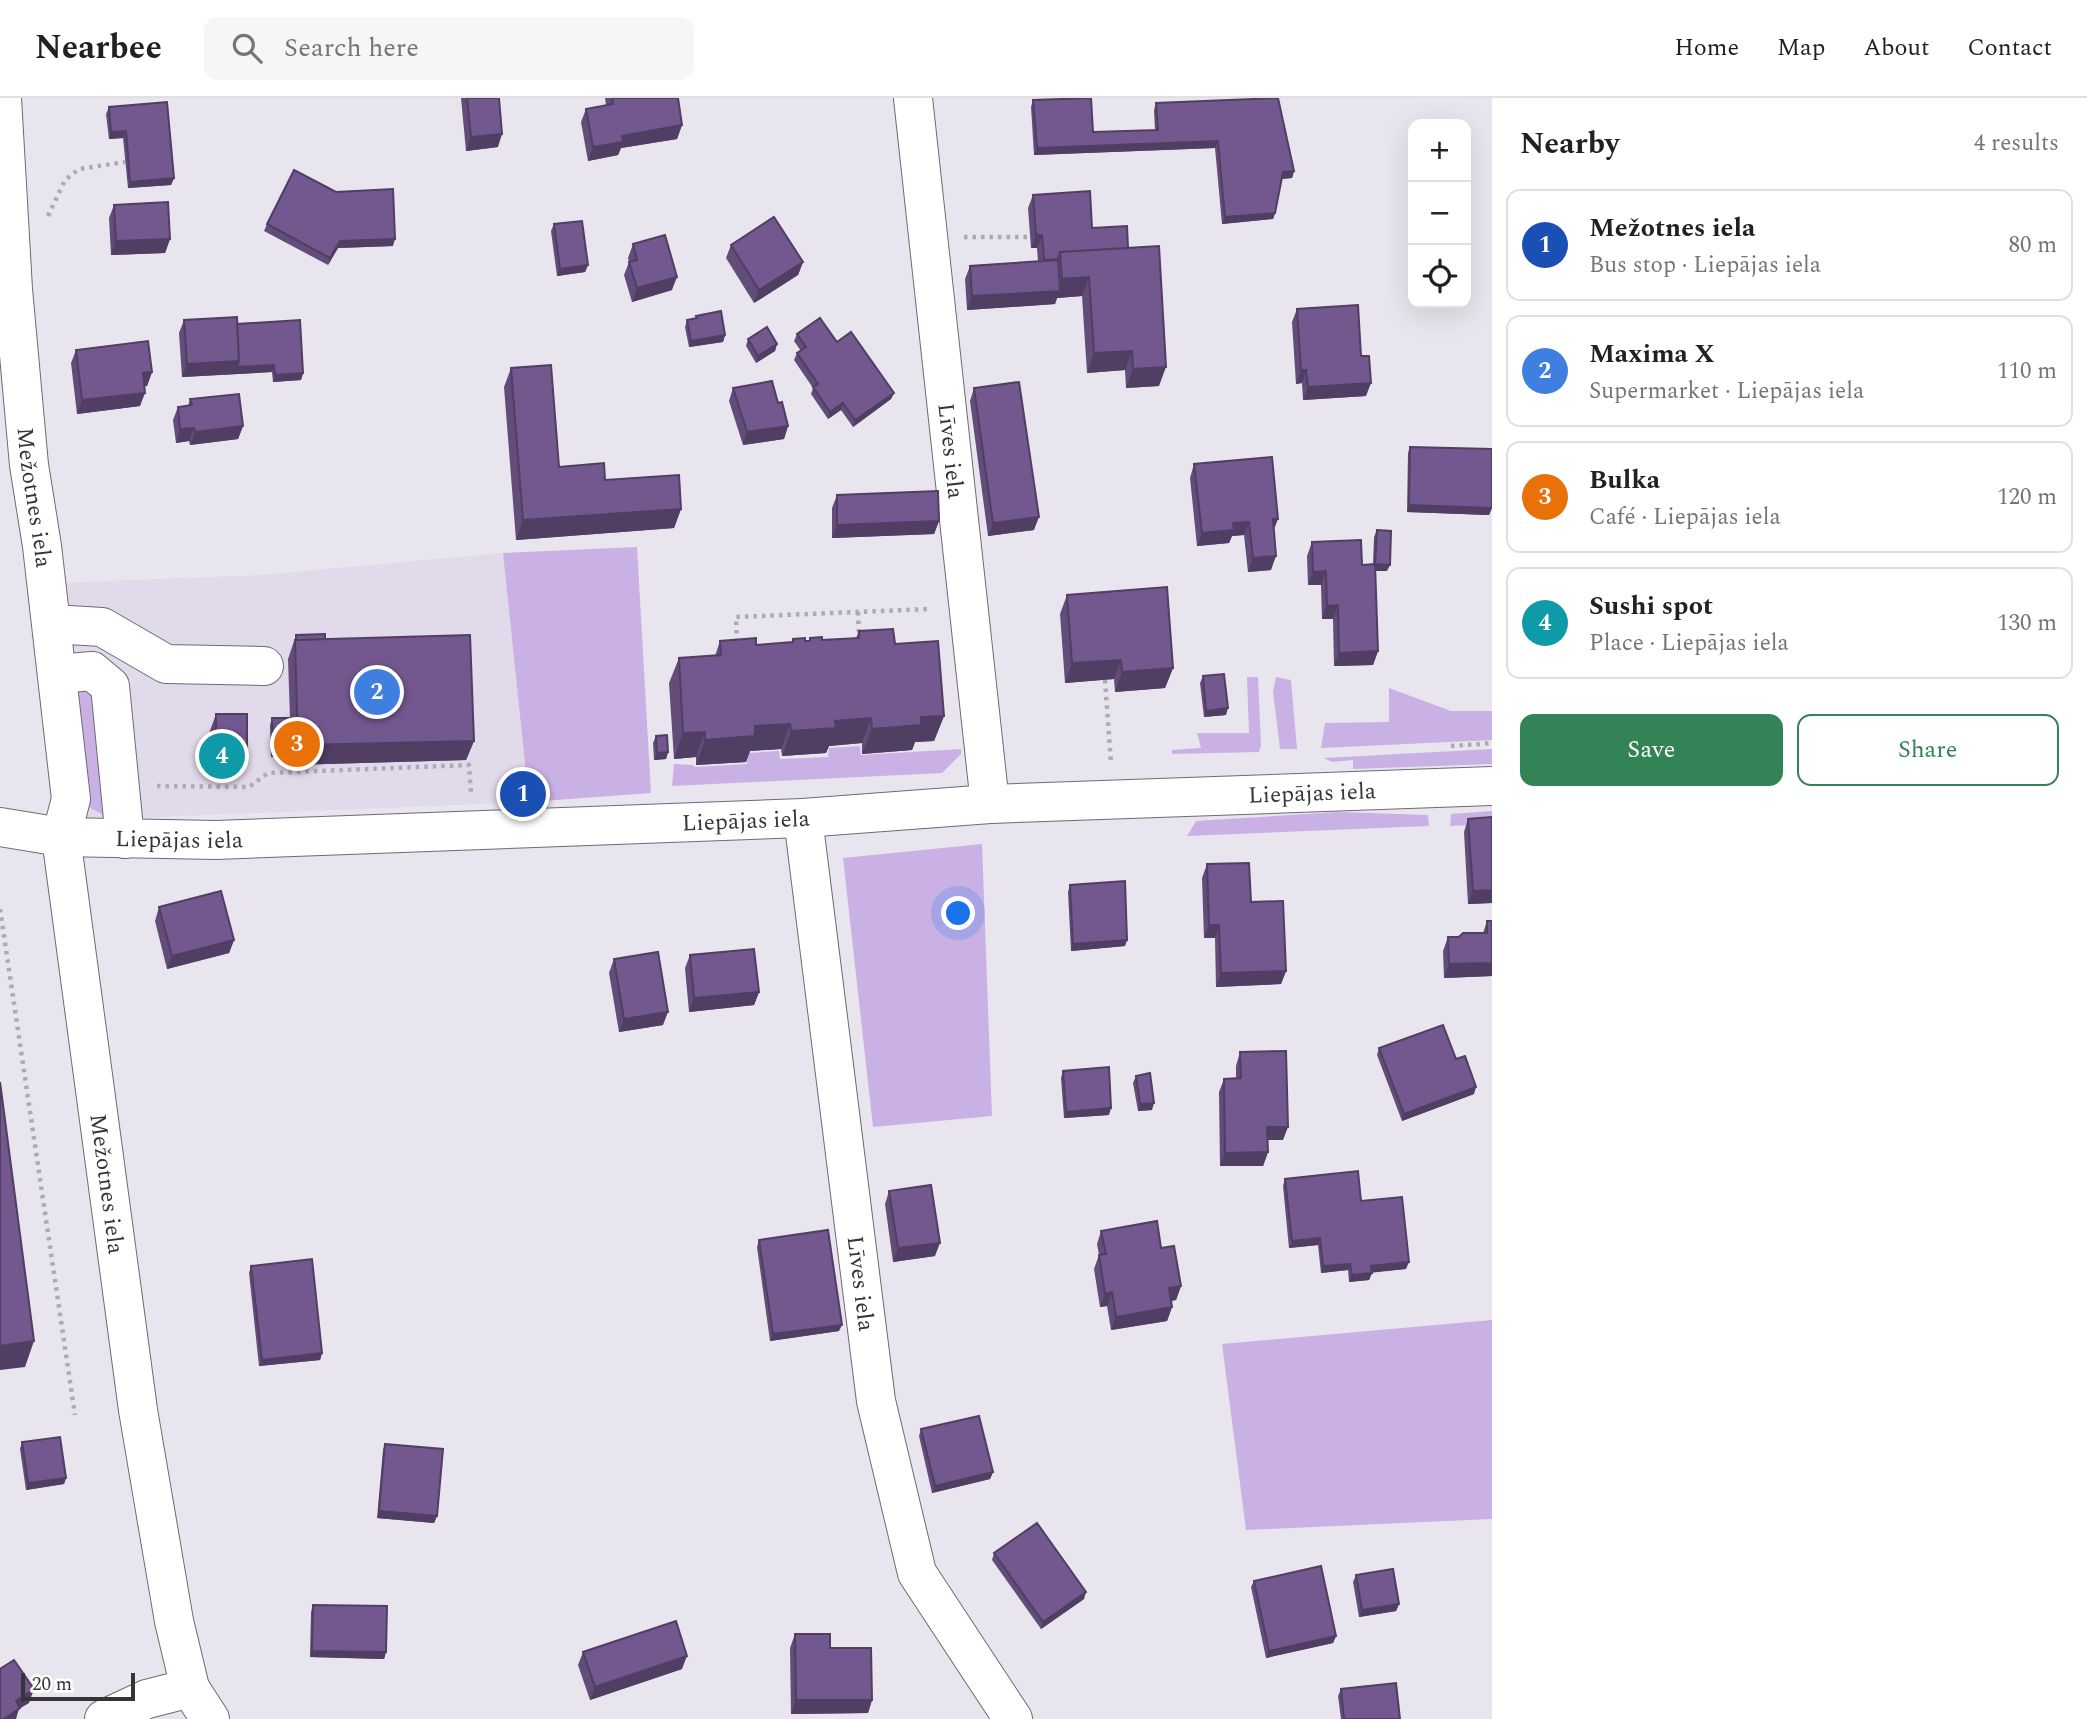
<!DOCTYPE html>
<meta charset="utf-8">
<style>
body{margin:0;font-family:Spectral,serif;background:#f6f6f6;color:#202124}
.controls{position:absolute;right:21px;top:21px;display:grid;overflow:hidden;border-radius:14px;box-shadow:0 7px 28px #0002}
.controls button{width:63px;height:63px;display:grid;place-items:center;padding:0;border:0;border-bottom:2px solid #e0e0e0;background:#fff;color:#202124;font:35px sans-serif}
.scale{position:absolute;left:21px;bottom:18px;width:114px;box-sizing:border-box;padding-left:7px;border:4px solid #353437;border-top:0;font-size:19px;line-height:24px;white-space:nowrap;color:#353437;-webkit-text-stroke:5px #fff;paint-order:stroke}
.you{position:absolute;left:959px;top:816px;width:24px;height:24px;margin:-18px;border:5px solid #fff;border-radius:50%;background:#1a73e8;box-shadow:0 0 0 10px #1a73e833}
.badge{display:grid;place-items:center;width:46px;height:46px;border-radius:50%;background:#328456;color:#fff;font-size:23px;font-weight:700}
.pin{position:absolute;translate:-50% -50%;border:4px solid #fff;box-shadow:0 2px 7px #0006}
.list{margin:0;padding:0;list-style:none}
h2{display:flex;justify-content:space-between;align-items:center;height:91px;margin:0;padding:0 28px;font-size:30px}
h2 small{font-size:23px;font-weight:400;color:#757577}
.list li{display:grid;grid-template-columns:46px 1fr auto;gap:21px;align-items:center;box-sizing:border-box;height:112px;margin:0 14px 14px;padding:0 14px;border:2px solid #e0e0e0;border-radius:14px}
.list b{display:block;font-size:26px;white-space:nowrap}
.list p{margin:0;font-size:23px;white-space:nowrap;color:#757577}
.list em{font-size:23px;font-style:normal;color:#757577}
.actions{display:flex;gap:14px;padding:21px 28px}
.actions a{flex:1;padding:16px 0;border:2px solid #328456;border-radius:14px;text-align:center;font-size:24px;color:#328456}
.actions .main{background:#328456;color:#fff}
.icon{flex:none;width:38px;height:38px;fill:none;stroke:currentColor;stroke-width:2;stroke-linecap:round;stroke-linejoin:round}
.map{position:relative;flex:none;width:1492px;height:1621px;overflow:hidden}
header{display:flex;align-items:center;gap:42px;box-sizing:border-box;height:98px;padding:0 35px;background:#fff;border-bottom:2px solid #e0e0e0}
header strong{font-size:33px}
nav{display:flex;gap:38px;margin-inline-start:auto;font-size:24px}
.search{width:490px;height:63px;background:#f6f6f6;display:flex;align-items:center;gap:18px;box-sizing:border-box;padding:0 24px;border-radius:14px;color:#757577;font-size:26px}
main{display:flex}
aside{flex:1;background:#fff}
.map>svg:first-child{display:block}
.built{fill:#e1daea}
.green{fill:#c9b1e5}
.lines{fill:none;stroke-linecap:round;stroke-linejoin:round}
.minor-casing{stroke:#6d6a72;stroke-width:40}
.path{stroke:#adaab1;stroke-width:4.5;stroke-dasharray:3.5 5;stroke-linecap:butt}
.minor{stroke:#fff;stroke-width:38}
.wall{fill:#624c7a}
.shaded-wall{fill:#503e63}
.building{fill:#72588e;stroke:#503e63;stroke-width:2}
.labels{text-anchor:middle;stroke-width:7;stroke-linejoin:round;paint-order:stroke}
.street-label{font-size:23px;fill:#353437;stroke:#fff}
</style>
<header>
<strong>Nearbee</strong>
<div class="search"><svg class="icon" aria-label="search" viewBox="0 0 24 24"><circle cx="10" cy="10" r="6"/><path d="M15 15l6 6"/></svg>Search here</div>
<nav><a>Home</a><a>Map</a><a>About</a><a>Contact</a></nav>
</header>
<main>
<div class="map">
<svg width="1492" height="1621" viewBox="0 0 1492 1621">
<rect width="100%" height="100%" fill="#e9e5ee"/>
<path class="built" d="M503 455 529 704 87 722 56 485 261 477Z"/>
<path class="green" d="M637 449 651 695 529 704 503 455Z
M1247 579H1258L1261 647 1259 654 1172 656V652L1201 650 1197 635H1249Z
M1276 579 1291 582 1297 651H1280L1273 594Z
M81 584 94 592 109 720 87 708 74 602Z
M1389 590 1451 613H1492V642L1321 650 1325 625 1389 624Z
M860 648 861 657 961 651V656L942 675 672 688 674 666 693 667 695 669 747 666 748 655 779 653 780 661 828 659 829 650Z
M1492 651V666L1353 671V662L1332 664 1324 660Z
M1492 713V726L1450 728 1451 716Z
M1338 714 1428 717 1429 728 1187 738 1196 723Z
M982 746 992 1018 873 1029 843 760Z
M1492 1222V1421L1246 1432 1222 1246Z"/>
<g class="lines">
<g class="minor-casing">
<g id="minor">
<path id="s1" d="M2 0 13 191 29 367 42 448 71 701 61 739 138 1312 174 1523 190 1590 210 1621"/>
<path id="s2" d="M913 0 990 706"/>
<path d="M52 526 102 529 166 566 264 568"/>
<path d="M58 576 92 573 110 588 125 741"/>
<path id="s3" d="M803 720 876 1303 917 1475 1013 1621"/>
<path id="s4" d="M0 729 61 739 216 742 803 720 990 706 1492 688"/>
<path d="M104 1621 147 1601 190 1590"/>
</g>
</g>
<path class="path" d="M48 118 65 82 79 71 125 64
M964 139H1030
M858 514 859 540
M737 544 736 519 929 511
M1105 582 1111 665
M1451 648 1492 645
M157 688 249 689 268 675 469 667 471 695
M0 811 75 1317"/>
<use href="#minor" class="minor"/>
</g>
<path class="wall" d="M461 0H499L498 49 466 53Z
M605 0H678L682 27 677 41 621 50 618 57 588 63 581 24 586 11 606 7Z
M1033 2 1093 34 1155 32 1154 12 1156 5 1294 73 1292 80 1281 81 1275 115 1273 121 1222 126 1215 50 1034 57 1031 9Z
M109 9 174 80 171 87 128 90 123 40 109 41 106 16Z
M1033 97 1128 150 1159 288 1126 290 1125 272 1087 275 1082 198 1057 200 1055 206 967 212 965 181 970 168 1038 164 1037 150H1031L1028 110Z
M114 107 170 141 165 155 111 157 109 120Z
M267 126 393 148 338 150 328 167 264 133Z
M554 126 588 167 585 174 557 178 551 133Z
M633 146 672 192 632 204 624 177 629 164 628 160Z
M731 147 803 164 798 177 754 205 726 160Z
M1297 211 1361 258 1366 298 1303 302 1302 285 1296 286 1292 224Z
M696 218 725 237 723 244 689 249 685 229 687 222 695 220Z
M184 222 237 226 303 275 301 282 273 284 272 274 182 279 179 235Z
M797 236 837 244 894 295 891 301 853 329 841 312 828 321 811 296 813 290 794 262 797 255 801 253 794 243Z
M748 241 777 246 775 253 756 265 746 248Z
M76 252 152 274 147 288H144L140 308 77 316 71 265Z
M511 270 559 369 605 382 681 411 674 430 516 442 504 289Z
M733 290 788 328 784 341 743 347 729 303Z
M974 290 1034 432 988 438 970 303Z
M190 301 243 328 238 341 190 347 189 343 176 345 173 322 178 309 188 308Z
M1410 349 1492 410 1489 417 1407 414 1408 355Z
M1194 366 1274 432 1271 472 1248 474 1244 437 1232 438 1229 445 1197 448 1190 380Z
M837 397 939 423 934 436 832 440V410Z
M1377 432 1387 473H1375L1378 553 1373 567 1334 568 1333 521H1322L1321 487H1308L1307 458 1312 444 1362 467 1373 466 1374 439Z
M1067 497 1173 570 1165 590 1115 594 1114 581 1065 585 1060 516Z
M859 533 895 546 944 618 934 643 915 644 912 652 862 656V645L829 648 826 655 782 658 781 651 750 653 746 664 696 667V659L674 661 669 585 679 560 715 558 720 543 756 547 792 544 793 541 809 543 810 540 822 542 856 540Z
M296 537 325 541 474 643 466 662 291 667V657L271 659 270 627 272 620H290L288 561Z
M1203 578 1226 617 1204 619 1200 585Z
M216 616 238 674H207V641Z
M656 638 668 654 666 661 654 662 653 645Z
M1492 719V805L1468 806 1464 734 1468 721Z
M1207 766 1251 804 1286 873 1281 886 1216 889 1215 840H1204L1202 780Z
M1070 787 1127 842 1125 848 1071 853 1068 794Z
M159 809 234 842 229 855 167 871 155 823Z
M1487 823 1492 878 1444 880 1443 853 1448 839 1483 835Z
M690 857 759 894 754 907 689 914 685 870Z
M614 861 663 927 619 934 609 875Z
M1379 950 1456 961 1474 996 1402 1023 1377 957Z
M1240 954 1283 1042H1267L1268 1054 1263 1068H1220L1219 994 1224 981H1236V968Z
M1063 973 1109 1017 1064 1020 1061 980Z
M1136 978 1152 1012 1138 1013 1133 985Z
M1285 1081 1361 1103 1406 1171 1372 1174 1369 1182 1349 1184 1348 1172 1321 1175 1318 1147 1289 1150 1283 1088Z
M889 1093 935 1158 893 1164 885 1106Z
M1101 1133 1161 1150 1181 1188 1176 1202 1171 1203 1172 1209 1167 1223 1111 1232 1107 1208 1100 1209 1094 1171 1099 1157 1097 1146Z
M759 1142 839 1233 770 1243 757 1149Z
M251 1168 322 1255 320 1262 259 1268 249 1175Z
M921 1331 993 1374 990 1381 932 1395 919 1338Z
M22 1344 66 1380 64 1386 26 1392 20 1351Z
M385 1346 437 1418 434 1425 377 1420 383 1352Z
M994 1455 1084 1501 1041 1531 992 1462Z
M1356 1477 1399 1506 1396 1513 1359 1519 1353 1484Z
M1254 1483 1336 1538 1333 1545 1266 1560 1251 1489Z
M313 1507 386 1554 384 1561 310 1559 311 1514Z
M795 1536 830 1550 872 1602 868 1615 791 1616 790 1550Z
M583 1554 682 1571 590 1602 578 1567Z
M1341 1591 1400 1621H1341L1338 1598Z"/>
<path class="shaded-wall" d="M682 27 677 41 621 50 618 57 588 63 593 49 622 38Z
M126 33 123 40 109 41 111 34Z
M502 36 498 49 466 53 471 39Z
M1218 43 1215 50 1034 57 1037 50Z
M1294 73 1292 80 1280 81 1283 74Z
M174 80 171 87 128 90 130 84Z
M1275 115 1273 121 1222 126 1225 119Z
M1036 137H1042L1037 150H1031Z
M170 141 165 155 111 157 116 143Z
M395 141 393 148 338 150 328 167 330 160 340 143Z
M803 164 798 177 754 205 759 192Z
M588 167 585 174 557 178 560 171Z
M677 179 672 192 632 204 637 190Z
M1089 179 1082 198 1057 200 1055 206 967 212 972 198 1058 193 1062 181Z
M725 237 723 244 689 249 691 243Z
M777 246 775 253 756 265 758 258Z
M1132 253 1125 272 1087 275 1094 255Z
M239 263 274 267 272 274 182 279 187 266Z
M1166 269 1159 288 1126 290 1133 271Z
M1301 272H1306L1302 285 1296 286Z
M152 274 147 288 138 289 143 275Z
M303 275 301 282 273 284 275 277Z
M1371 285 1366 298 1303 302 1308 289Z
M145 295 140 308 77 316 82 302Z
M894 295 891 301 853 329 855 322Z
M843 305 841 312 828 321 830 314Z
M243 328 238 341 190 347 195 334Z
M788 328 784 341 743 347 747 334Z
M194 330 189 343 176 345 180 331Z
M1409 407 1492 410 1489 417 1407 414Z
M681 411 674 430 516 442 523 422Z
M1039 419 1034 432 988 438 993 425Z
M1273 421H1278L1273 434Z
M939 423 934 436 832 440 837 427Z
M1249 424 1244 437 1232 438 1229 445 1197 448 1202 435 1233 425Z
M1276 458 1271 472 1248 474 1253 460Z
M1375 466 1390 467 1387 473H1373Z
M1326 473 1321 487H1308L1313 474Z
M1338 507 1333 521H1322L1327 508Z
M1378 553 1373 567 1334 568 1339 555Z
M1121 562 1114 581 1065 585 1072 565Z
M1173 570 1165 590 1115 594 1122 574Z
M1228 610 1226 617 1204 619 1206 613Z
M944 618 934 643 915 644 912 652 862 656 872 631 921 619Z
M871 620 862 645 829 648 826 655 782 658 791 633 835 623Z
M790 626 781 651 750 653 746 664 696 667 705 642 755 628Z
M705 634 696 659 674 661 683 635Z
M474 643 466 662 291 667 298 647Z
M216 649H247L238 674H207Z
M293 651 291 658 271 659 273 652Z
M668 654 666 661 654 662 657 655Z
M1492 792V805L1468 806 1473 793Z
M1209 827H1219L1215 840H1204Z
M234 842 229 855 167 871 172 858Z
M1127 842 1125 848 1071 853 1073 846Z
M1492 865V878L1444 880 1449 866Z
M1286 873 1281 886 1216 889 1221 875Z
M759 894 754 907 689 914 694 900Z
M668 914 663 927 619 934 624 921Z
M1476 989 1474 996 1402 1023 1404 1016Z
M1154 1005 1152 1012 1138 1013 1140 1006Z
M1111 1010 1109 1017 1064 1020 1066 1014Z
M1267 1029H1288L1283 1042H1262Z
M1268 1054 1263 1068H1220L1225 1055Z
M1320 1140 1318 1147 1289 1150 1292 1143Z
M940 1145 935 1158 893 1164 898 1150Z
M1409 1164 1406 1171 1369 1175 1371 1168Z
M1350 1166 1348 1172 1321 1175 1323 1168Z
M1372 1175 1369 1182 1349 1184 1352 1177Z
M1181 1188 1176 1202 1164 1204 1169 1190Z
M1112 1194 1107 1208 1100 1209 1105 1196Z
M1172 1209 1167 1223 1111 1232 1116 1219Z
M842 1227 839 1233 770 1243 773 1236Z
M34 1243 25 1269 0 1272V1248Z
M322 1255 320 1262 259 1268 262 1262Z
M993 1374 990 1381 932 1395 935 1388Z
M66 1380 64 1386 26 1392 28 1385Z
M379 1413 437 1418 434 1425 377 1420Z
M1086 1494 1084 1501 1041 1531 1043 1524Z
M1399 1506 1396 1513 1359 1519 1362 1512Z
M1336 1538 1333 1545 1266 1560 1269 1553Z
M312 1553 386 1554 384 1561 310 1559Z
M687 1558 682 1571 590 1602 595 1589Z
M34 1591 29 1605 19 1611 16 1621H4L16 1603Z
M796 1602H872L868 1615 791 1616Z"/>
<path class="building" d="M467 0H499L502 36 471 39Z
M612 0H678L682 27 622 38 623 44 593 49 586 11 613 6Z
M1091 0 1093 34 1158 32 1156 5 1278 0 1294 73 1283 74 1275 115 1225 119 1218 43 1037 50 1033 2Z
M167 4 174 80 130 84 126 33 111 34 109 9Z
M294 72 336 94 393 91 395 141 340 143 330 160 267 126Z
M1090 93 1092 130 1127 128 1128 150 1060 154 1058 161 1044 162 1042 137H1036L1033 97Z
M168 104 170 141 116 143 114 107Z
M774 119 803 164 759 192 731 147Z
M582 123 588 167 560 171 554 126Z
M665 137 677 179 637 190 629 164 637 162 633 146Z
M1159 148 1166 269 1133 271 1132 253 1094 255 1089 179 1062 181 1060 154Z
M1058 162 1060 193 972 198 970 168Z
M1358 207 1361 258H1369L1371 285 1308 289 1306 272H1301L1297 211Z
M721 213 725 237 691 243 687 222 697 220 696 218Z
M237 219 239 263 187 266 184 222Z
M820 220 837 244 851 234 894 295 855 322 843 305 830 314 813 289 818 286 797 255 806 249 797 236Z
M300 222 303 275 275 277 274 267 237 269 239 263 237 226Z
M767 229 777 246 758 258 748 241Z
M148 243 152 274 143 275 145 295 82 302 76 252Z
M551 267 559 369 604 365 605 382 679 377 681 411 523 422 511 270Z
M772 283 778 305 782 304 788 328 747 334 733 290Z
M1019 284 1039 419 993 425 974 290Z
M239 296 243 328 195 334 194 330 180 331 178 309 192 307 190 301Z
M1410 349 1492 351V410L1409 407Z
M1272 359 1278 421H1273L1276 458 1253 460 1249 424 1233 425 1234 432 1202 435 1194 366Z
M938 393 939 423 837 427V397Z
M1377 432 1391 433 1390 467 1375 466Z
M1361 442 1362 467 1375 466 1378 553 1339 555 1338 507 1327 508 1326 473 1313 474 1312 444Z
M1167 489 1173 570 1122 574 1121 562 1072 565 1067 497Z
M893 531 895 546 938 543 944 618 921 619V627L872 631 871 620 835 623 836 630 791 633 790 626 755 628V638L705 642V634L683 635 679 560 721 557 720 543 756 540V547L793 544V541L805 540V543H810V540L822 539V542L859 540V533Z
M325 536V541L296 542V537Z
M470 537 474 643 298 647 295 542Z
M1224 576 1228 610 1206 613 1203 578Z
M216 616H247V649H216Z
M272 620H292L293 651 273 652Z
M667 637 668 654 657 655 656 638Z
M1492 719V792L1473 793 1468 721Z
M1249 765 1251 804 1283 803 1286 873 1221 875 1219 827H1209L1207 766Z
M1125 783 1127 842 1073 846 1070 787Z
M221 793 234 842 172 858 159 809Z
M1487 823H1492V865L1449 866 1448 839H1459L1463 835H1487Z
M754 851 759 894 694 900 690 857Z
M658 854 668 914 624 921 614 861Z
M1443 927 1456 961 1465 958 1476 989 1404 1016 1379 950Z
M1286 953 1288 1029H1267L1268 1054 1225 1055 1224 981 1241 980 1240 954Z
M1109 969 1111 1010 1066 1014 1063 973Z
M1150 975 1154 1005 1140 1006 1136 978Z
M0 984 34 1243 0 1248Z
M1358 1073 1361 1103 1402 1099 1409 1164 1371 1168 1372 1175 1352 1177 1350 1166 1323 1168 1320 1140 1292 1143 1285 1081Z
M931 1087 940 1145 898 1150 889 1093Z
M1157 1123 1161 1150 1174 1148 1181 1188 1169 1190 1172 1209 1116 1219 1112 1194 1105 1196 1099 1157 1106 1156 1101 1133Z
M828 1132 842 1227 773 1236 759 1142Z
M312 1161 322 1255 262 1262 251 1168Z
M979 1318 993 1374 935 1388 921 1331Z
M60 1339 66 1380 28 1385 22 1344Z
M385 1346 443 1351 437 1418 379 1413Z
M1037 1425 1086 1494 1043 1524 994 1455Z
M1321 1468 1336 1538 1269 1553 1254 1483Z
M1393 1471 1399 1506 1362 1512 1356 1477Z
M313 1507 387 1508 386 1554 312 1553Z
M676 1523 687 1558 595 1589 583 1554Z
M795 1536H830V1550H871L872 1602H796Z
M14 1562 34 1591 16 1603 20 1610 4 1621H0V1571Z
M1396 1585 1400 1621H1344L1341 1591Z"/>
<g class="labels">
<g class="street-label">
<text dy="8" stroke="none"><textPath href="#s2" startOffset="355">Līves iela</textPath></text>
<text dy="8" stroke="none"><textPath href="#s1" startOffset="401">Mežotnes iela</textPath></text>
<text dy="8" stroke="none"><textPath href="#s4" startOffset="1314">Liepājas iela</textPath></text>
<text dy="8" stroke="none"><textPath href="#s4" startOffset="747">Liepājas iela</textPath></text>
<text dy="8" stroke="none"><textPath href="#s4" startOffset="180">Liepājas iela</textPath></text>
<text dy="8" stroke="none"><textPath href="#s1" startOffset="1094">Mežotnes iela</textPath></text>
<text dy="8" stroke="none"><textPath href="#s3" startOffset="469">Līves iela</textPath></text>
</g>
</g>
</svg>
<div class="controls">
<button>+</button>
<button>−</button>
<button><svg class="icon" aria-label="locate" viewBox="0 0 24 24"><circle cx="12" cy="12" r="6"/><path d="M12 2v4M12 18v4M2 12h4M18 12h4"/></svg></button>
</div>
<div class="scale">20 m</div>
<div class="you"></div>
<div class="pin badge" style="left:523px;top:696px;background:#1a4fb4">1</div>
<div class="pin badge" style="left:377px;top:594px;background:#3f7fe0">2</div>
<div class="pin badge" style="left:297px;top:646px;background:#e8710a">3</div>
<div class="pin badge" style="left:222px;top:658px;background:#0f9aa8">4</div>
</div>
<aside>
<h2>Nearby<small>4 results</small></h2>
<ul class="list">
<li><span class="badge" style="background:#1a4fb4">1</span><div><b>Mežotnes iela</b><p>Bus stop · Liepājas iela</p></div><em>80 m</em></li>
<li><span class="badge" style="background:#3f7fe0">2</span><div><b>Maxima X</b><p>Supermarket · Liepājas iela</p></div><em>110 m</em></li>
<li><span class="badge" style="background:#e8710a">3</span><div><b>Bulka</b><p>Café · Liepājas iela</p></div><em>120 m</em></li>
<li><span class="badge" style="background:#0f9aa8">4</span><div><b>Sushi spot</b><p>Place · Liepājas iela</p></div><em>130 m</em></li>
</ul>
<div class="actions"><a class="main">Save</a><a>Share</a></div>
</aside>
</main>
